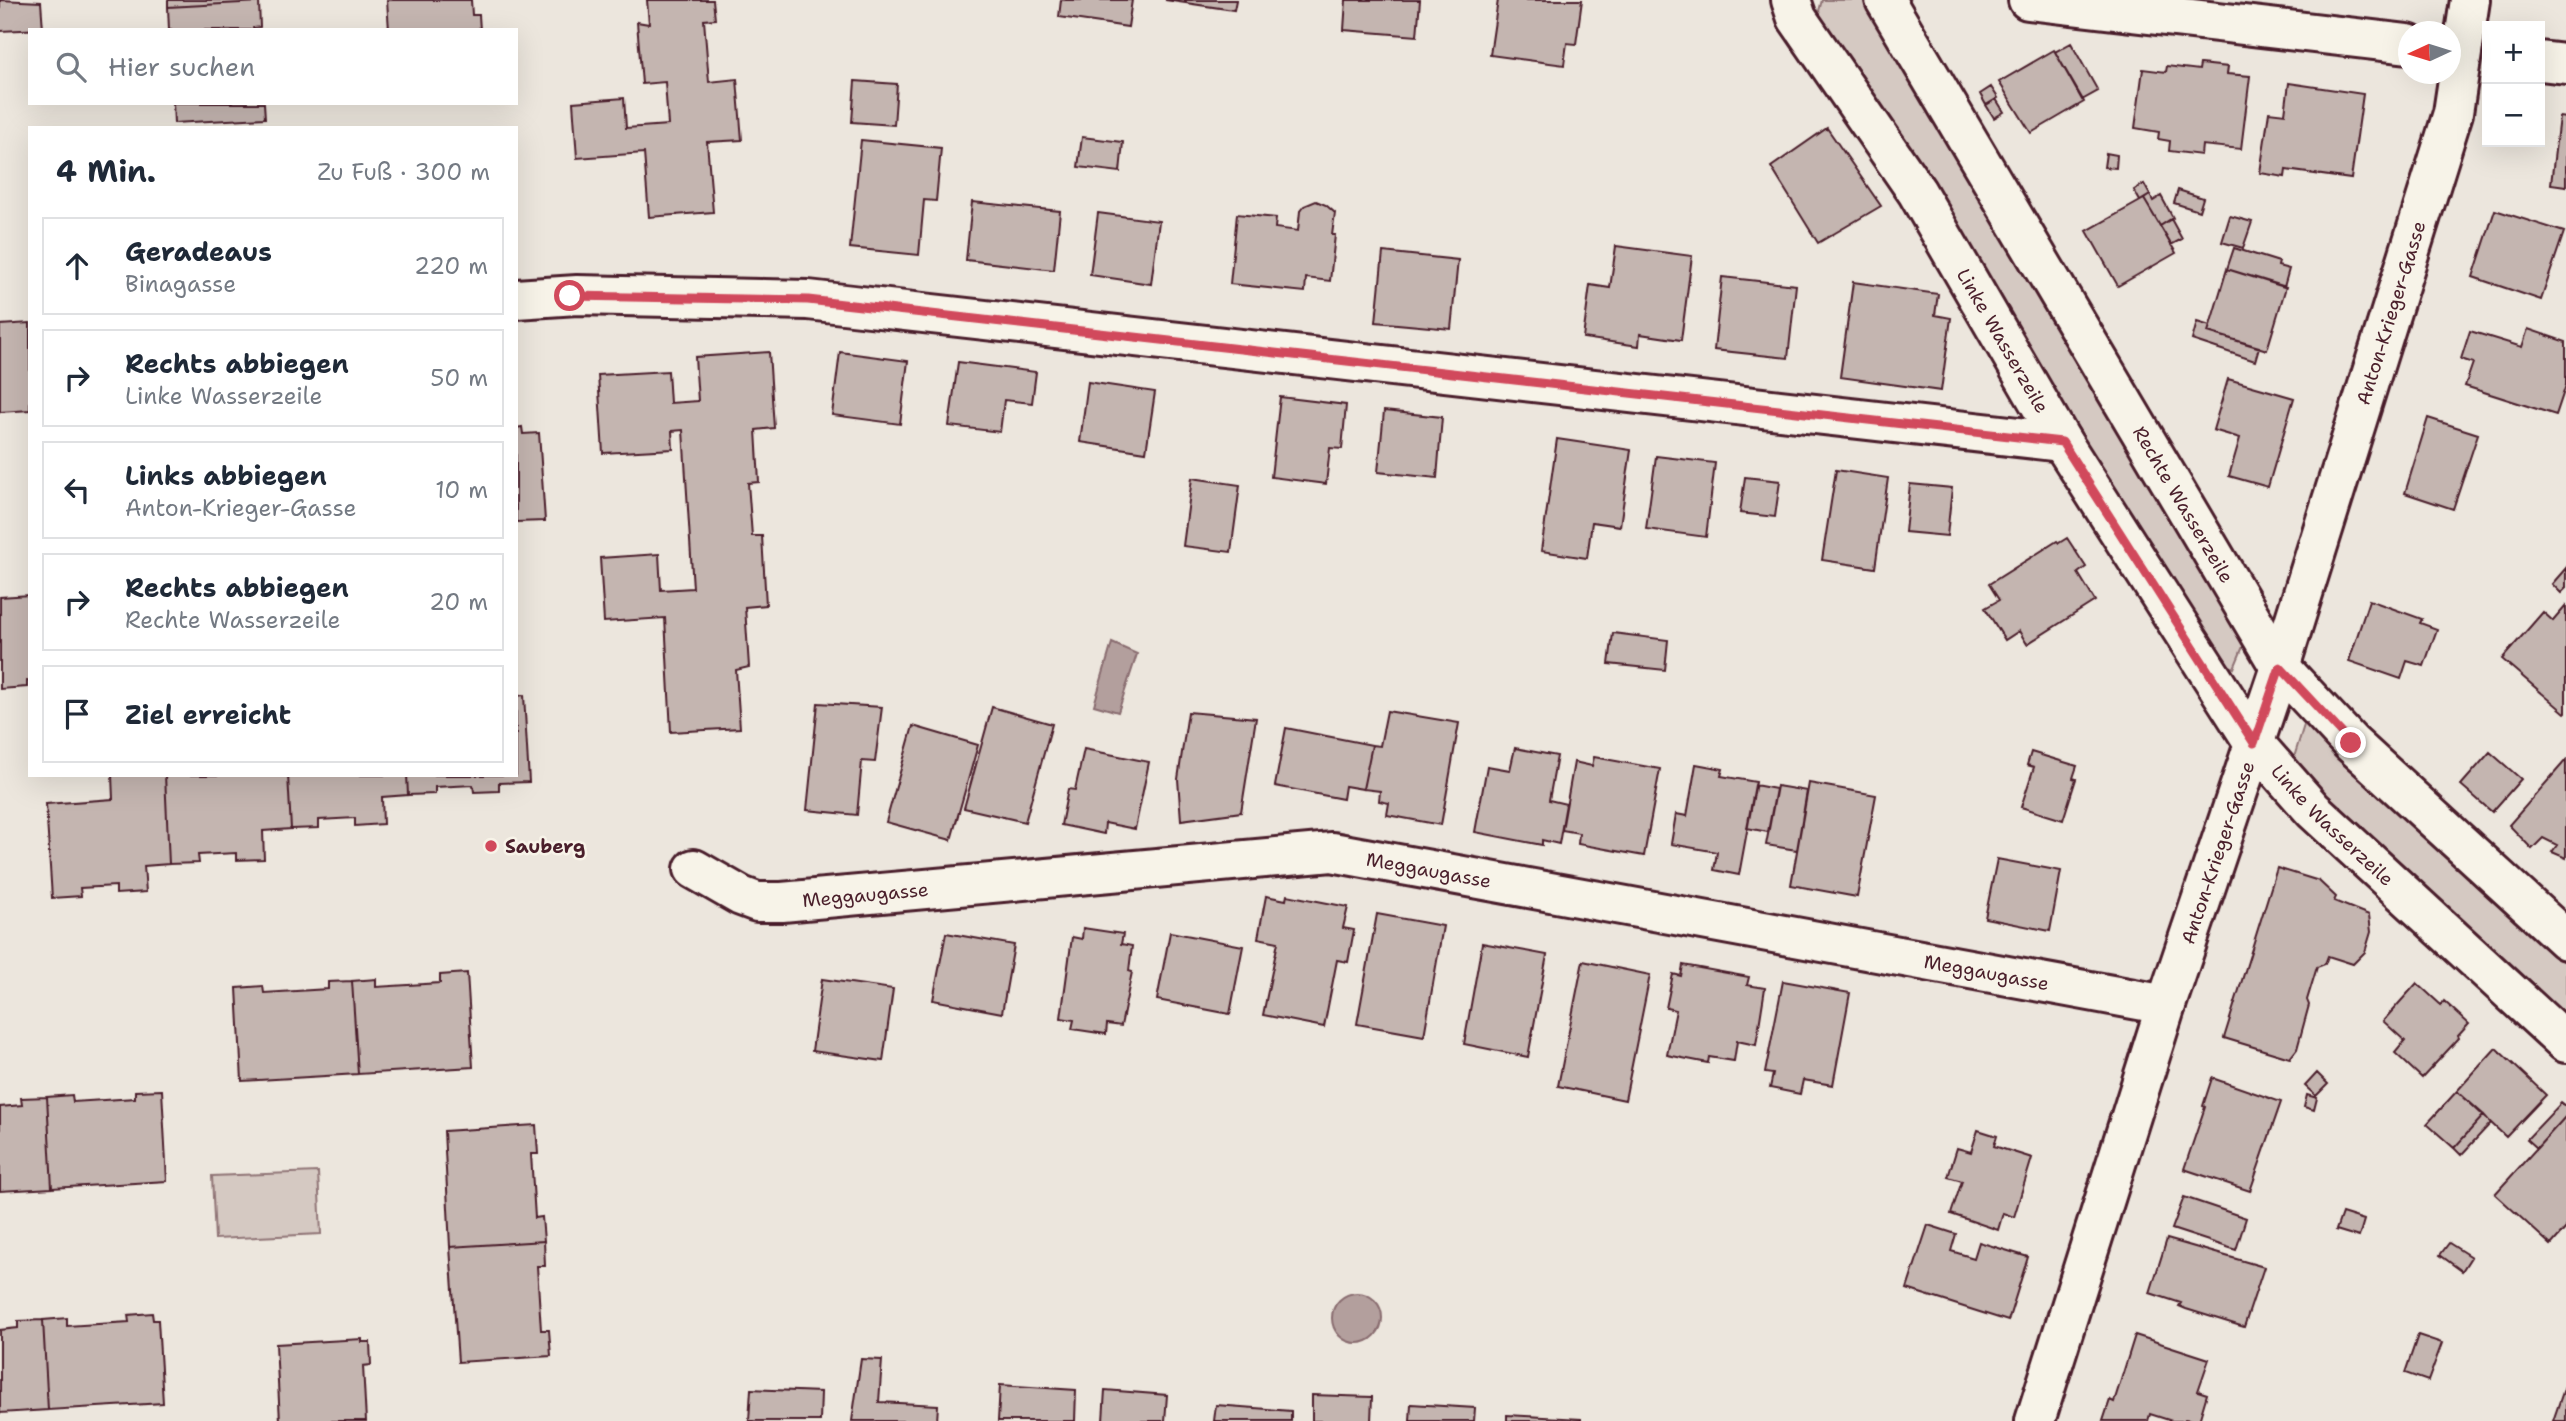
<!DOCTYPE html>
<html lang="de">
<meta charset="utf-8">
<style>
body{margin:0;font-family:"Shantell Sans",sans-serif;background:#f2f2f3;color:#1f2937}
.controls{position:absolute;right:21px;top:21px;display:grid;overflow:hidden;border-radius:0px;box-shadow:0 7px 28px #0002}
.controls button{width:63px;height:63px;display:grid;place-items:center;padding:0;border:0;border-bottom:2px solid #e0e1e3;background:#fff;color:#1f2937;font:35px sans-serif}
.compass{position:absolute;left:2398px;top:21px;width:63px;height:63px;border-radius:50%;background:#fff;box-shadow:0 7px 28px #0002;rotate:266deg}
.stop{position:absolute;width:21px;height:21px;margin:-16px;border:5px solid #d1495b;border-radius:50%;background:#fff}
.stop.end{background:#d1495b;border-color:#fff;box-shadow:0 2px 7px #0008}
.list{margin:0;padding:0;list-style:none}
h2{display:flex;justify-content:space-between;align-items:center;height:91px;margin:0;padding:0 28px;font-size:30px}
h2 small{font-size:23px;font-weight:400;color:#747a83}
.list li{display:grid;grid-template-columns:46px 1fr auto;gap:21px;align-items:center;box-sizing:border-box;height:98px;margin:0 14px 14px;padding:0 14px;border:2px solid #e0e1e3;border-radius:0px}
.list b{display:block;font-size:26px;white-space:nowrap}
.list p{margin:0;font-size:23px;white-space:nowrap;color:#747a83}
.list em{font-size:23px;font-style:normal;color:#747a83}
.icon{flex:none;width:38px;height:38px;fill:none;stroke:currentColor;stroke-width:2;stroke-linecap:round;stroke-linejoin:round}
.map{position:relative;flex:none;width:2566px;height:1421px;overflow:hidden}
.search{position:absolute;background:#fff;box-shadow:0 7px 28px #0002;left:28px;top:28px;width:490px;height:77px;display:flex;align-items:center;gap:18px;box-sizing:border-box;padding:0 24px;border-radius:0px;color:#747a83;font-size:26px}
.panel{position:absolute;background:#fff;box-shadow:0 7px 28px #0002;left:28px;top:126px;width:490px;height:651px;border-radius:0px}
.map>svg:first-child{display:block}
.green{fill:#d5c9c2;stroke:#907476;stroke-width:2}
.water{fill:#b39f9d;stroke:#896c6f;stroke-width:2}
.building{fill:#c4b5b0;stroke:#4a1f2b;stroke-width:2}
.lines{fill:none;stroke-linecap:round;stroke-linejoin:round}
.minor-casing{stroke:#4a1f2b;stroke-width:44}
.minor{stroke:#f7f3e8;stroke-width:38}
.route{stroke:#d1495b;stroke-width:9}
.poi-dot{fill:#d1495b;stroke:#f7f3e8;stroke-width:2.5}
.labels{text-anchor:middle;stroke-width:5;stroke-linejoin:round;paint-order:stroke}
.street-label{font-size:19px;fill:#4a1f2b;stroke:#f7f3e8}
.poi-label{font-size:19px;font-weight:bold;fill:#4a1f2b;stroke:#f7f3e8;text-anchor:start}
</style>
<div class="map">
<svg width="2566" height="1421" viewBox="0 0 2566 1421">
<rect width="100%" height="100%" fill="#ece6dd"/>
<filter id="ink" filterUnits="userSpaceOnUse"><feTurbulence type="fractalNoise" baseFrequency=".0143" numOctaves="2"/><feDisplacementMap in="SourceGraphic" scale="14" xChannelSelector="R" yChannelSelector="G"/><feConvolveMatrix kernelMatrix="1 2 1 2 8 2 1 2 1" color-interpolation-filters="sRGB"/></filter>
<g filter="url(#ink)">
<path class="green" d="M1822 0H1866L2247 637 2234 668 2220 660 1821 20 1819 11Z
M2308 722 2437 846 2566 962V1022L2291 767 2304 725Z
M318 1172 321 1234 215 1239 212 1176Z"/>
<path class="water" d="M1112 643 1137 654 1118 712 1094 705Z
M1332 1318a25 25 0 1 1 50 0a25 25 0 1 1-50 0Z"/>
<path class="building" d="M0 0 41 2 43 29 0 31Z
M168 0H258L259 2 168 7Z
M387 0H471L472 15H479L480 30H389Z
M647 0H713L715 19 704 20 709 82 737 79 742 140 707 142 713 212 649 217 644 153 577 158 573 102 624 98 626 128 668 125 665 82 642 84 637 22 649 24Z
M1061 0H1132L1128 27 1059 17Z
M1165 0H1236L1234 10Z
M1346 0H1420L1417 36 1344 30Z
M1498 0H1582L1576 44 1567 43 1564 65 1490 55Z
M259 2 260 27 253 28V30H169L168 7Z
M2071 43 2098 91 2082 100 2055 52Z
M2054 50 2084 102 2031 133 1999 82Z
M2200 64 2228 67 2227 74 2250 76 2241 149 2202 145 2201 155 2169 151 2170 141 2158 139 2159 132 2135 128 2143 69 2166 72 2167 66 2199 70Z
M855 81 897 84 894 125 852 122Z
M2289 83 2363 94 2351 179 2286 170 2285 177 2260 173 2269 112 2285 114Z
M1991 87 1998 98 1986 105 1980 94Z
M1996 99 2004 112 1994 118 1986 105Z
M173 103H264L265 118 174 123Z
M2559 117 2566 118V186L2551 184Z
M1827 128 1881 206 1818 243 1771 167Z
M1082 137 1123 142 1120 172 1078 167Z
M861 140 941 148 936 201 924 200 919 255 850 248Z
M2106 153 2117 155 2116 168 2104 167Z
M2144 184 2150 195 2140 201 2134 190Z
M2178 190 2203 198 2199 211 2174 203Z
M2150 195 2153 201 2161 196 2173 218 2160 226 2144 199Z
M2144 199 2176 253 2118 286 2087 231Z
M1316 201 1326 205 1335 213 1332 235H1335L1330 281 1306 278 1305 292 1230 284 1237 214 1276 218 1275 228 1298 231 1300 211 1304 206Z
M972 202 1060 211 1054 270 966 260Z
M2495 210 2564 232 2541 300 2473 277Z
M1098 213 1159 221 1151 284 1090 275Z
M2230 216 2252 222 2243 248 2222 242Z
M2171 219 2182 239 2171 245 2160 226Z
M1616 246 1692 256 1681 340 1640 334 1639 346 1583 338 1590 285 1610 288Z
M2234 248 2279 262 2278 266 2289 269 2284 287 2227 269Z
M1383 252 1458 260 1451 329 1376 322Z
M2227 269 2286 287 2267 350 2208 332Z
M1722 277 1796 285 1788 358 1714 350Z
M1853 282 1938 294 1935 315 1951 318 1941 391 1840 377Z
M2197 322 2210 326 2208 332 2259 347 2255 361 2192 340Z
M30 323V410L0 412V325Z
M2528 329 2566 342V385L2556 415 2465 386 2473 363 2461 359 2470 331 2522 347Z
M769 352 774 428 756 430 759 482 748 483 752 536H762L766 605 745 607 749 667 736 670 740 728 671 732 665 618 604 622 600 558 659 554 661 590 693 588 683 430 672 431 673 449 603 453 598 375 668 371 670 403 698 401 695 357Z
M840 352 908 361 900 424 832 415Z
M958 362 1036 372 1032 403 1004 400 1000 432 949 426Z
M2228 379 2294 398 2268 487 2229 476 2240 438 2213 430Z
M1088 382 1155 392 1146 452 1080 442Z
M1280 397 1346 405 1342 449 1330 448 1326 484 1271 477Z
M1384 411 1442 417 1437 478 1378 472Z
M2428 418 2478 434 2453 509 2405 493Z
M522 427 523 434 539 433 545 521 516 522V428Z
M1557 439 1631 450 1620 526 1592 522 1587 558 1541 551Z
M1656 456 1715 463 1706 537 1646 529Z
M1836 470 1888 478 1875 568 1822 560Z
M1745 477 1780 481 1775 517 1740 513Z
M1192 478 1240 485 1231 552 1183 546Z
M1910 484 1952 488 1947 536 1905 532Z
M2067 538 2086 567 2078 573 2095 601 2027 644 2019 631 2005 640 1985 608 1999 600 1989 584 2057 541 2059 543Z
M2566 568V588L2561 593 2552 584Z
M30 595V681H27V687L0 689V597Z
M2369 600 2422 619 2420 623 2437 629 2424 666 2407 661 2401 679 2349 661Z
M2566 606V712L2565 713 2502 659 2543 612 2553 621Z
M1613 633 1668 640 1665 670 1609 664Z
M524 695 529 782 499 783V791L474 792 473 785 435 787V794L408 795 407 775H516V696Z
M818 703 882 707 875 762 862 761 857 815 807 810Z
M992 707 1052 724 1025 822 964 808Z
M1387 711 1459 723 1441 825 1387 815 1389 803 1379 801 1380 791 1363 789 1372 745 1380 746Z
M1188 712 1256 718 1241 812 1181 820 1178 779Z
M913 726 978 745 951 840 886 822Z
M1286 728 1372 745 1363 789 1345 786 1343 799 1275 786Z
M1515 748 1557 756 1549 800 1566 804 1559 844 1542 840V845L1475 832 1487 766 1510 770Z
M1084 749 1149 762 1135 829 1105 823 1104 834 1061 825 1068 789 1075 790Z
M2031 752 2077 766 2073 778 2076 779 2063 820 2021 807 2034 767 2027 765Z
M2490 752 2521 779 2492 812 2461 785Z
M1594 757 1660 769 1644 856 1578 844 1579 833 1562 830 1574 762 1592 766Z
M2566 760V858L2552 852 2557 845 2543 838 2532 849 2509 825Z
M1696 764 1723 769 1721 776 1756 782 1739 875 1714 870 1717 852 1671 844 1676 814 1687 816Z
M112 775H165L169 864 144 866 146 892 116 894V886L80 888 81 896 52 898 46 804 113 799Z
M165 775H288L291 829 263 831 264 859 236 860V853L198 855 199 863 169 864Z
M288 775H407L408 795 382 797 383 824 355 826V818L319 820V828L291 829Z
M1809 783 1876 795 1857 897 1791 885Z
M1755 785 1776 789 1768 832 1747 828Z
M1777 786 1807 791 1797 850 1766 845Z
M1997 859 2061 871 2050 931 1985 918Z
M2277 868 2319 881 2336 897 2334 901 2369 915 2371 932 2365 952 2353 964 2328 956 2325 964 2317 967 2307 1000 2309 1005 2297 1049 2290 1058 2224 1038Z
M1287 895 1348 907 1343 928 1354 930 1348 962 1337 960 1324 1027 1263 1015 1278 942 1258 938 1266 896 1286 900Z
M1377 914 1443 926 1424 1036 1357 1024Z
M1083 928 1123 934 1121 944 1132 946 1129 971 1132 972 1121 1026 1107 1024 1106 1034 1072 1029 1074 1020 1061 1018 1072 937 1082 939Z
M1170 932 1243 946 1230 1014 1157 1000Z
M946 933 1014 945 1002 1013 933 1000Z
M1482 943 1547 955 1528 1057 1464 1044Z
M1583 961 1650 975 1625 1100 1558 1086Z
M1683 965 1749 977 1747 985 1765 988 1756 1045 1737 1041 1734 1061 1709 1057 1708 1063 1667 1055 1676 1010 1666 1008 1673 974 1681 976Z
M467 973 473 1067 358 1074 352 981 376 979V987L440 983V975Z
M822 979 893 989 883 1061 812 1051Z
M352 981 358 1074 242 1081 237 988 263 986 264 993 328 989V982Z
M1783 981 1850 993 1833 1085 1803 1080 1800 1094 1770 1088 1773 1074 1765 1073Z
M2417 983 2441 1005 2444 1001 2469 1024 2458 1036 2459 1038 2422 1078 2395 1053 2405 1041 2383 1021Z
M2496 1048 2546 1095 2506 1137 2457 1091Z
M2317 1073 2328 1084 2316 1096 2305 1086Z
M2212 1078 2281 1102 2250 1191 2184 1169 2205 1107 2203 1106Z
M162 1090 167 1181 52 1188 47 1097 72 1095 73 1102 135 1098V1091Z
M2457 1091 2484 1115 2454 1148 2427 1124Z
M2307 1095 2317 1098 2314 1110 2304 1107Z
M47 1097 52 1188 0 1191V1107L22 1105 21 1098Z
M2561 1103 2566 1107V1116L2537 1148 2527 1139Z
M2484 1115 2491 1123 2461 1155 2454 1148Z
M2566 1116V1228L2551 1245 2495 1194Z
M536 1125 538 1154H531L535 1218 542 1217 544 1241 450 1247 444 1131Z
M1978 1130 1997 1136 1994 1146 2032 1158 2014 1217 2003 1213 1998 1230 1951 1214 1962 1181 1948 1177 1957 1148 1971 1152Z
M2184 1197 2246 1218 2236 1250 2172 1229Z
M2342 1213 2364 1220 2359 1237 2336 1230Z
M1928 1225 1956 1234 1951 1251 1974 1258 1979 1242 2028 1257 2008 1321 1907 1289Z
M2167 1239 2264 1267 2244 1327 2186 1309 2179 1306 2181 1303 2150 1293Z
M544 1241 545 1266H537L541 1330H549L551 1356 458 1362 450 1247Z
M2449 1243 2471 1257 2462 1271 2440 1255Z
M152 1313 153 1320H158L163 1403 48 1410 43 1320 67 1318V1326L129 1322 128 1315Z
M43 1320 48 1410 0 1413V1330L18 1328V1321Z
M2135 1335 2209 1359 2198 1391 2207 1394 2199 1421 2185 1419 2184 1421H2172L2150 1414 2148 1421H2103L2110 1400 2114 1402Z
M2418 1335 2442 1343 2428 1381 2405 1373Z
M362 1339V1342H370L371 1365 363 1366 366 1421H280L276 1344Z
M861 1359 882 1360 879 1402 938 1405 937 1421H852Z
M2566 1383V1421H2553Z
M1000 1385 1076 1390 1075 1421H998Z
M751 1389 821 1392 820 1421H749Z
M1105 1390 1167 1395 1165 1421H1103Z
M1312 1395 1372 1397 1371 1421H1312Z
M1411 1404 1475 1408 1474 1421H1410Z
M1216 1405 1291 1411V1421H1214Z
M1507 1415 1581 1419V1421H1507Z"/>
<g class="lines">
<g class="minor-casing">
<g id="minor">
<path id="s1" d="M1791 0 1797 18 1917 192 2062 442 2254 743 2313 810 2566 1043"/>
<path id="s2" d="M1885 0 2280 667 2351 743 2566 940"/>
<path d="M2028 0 2408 44"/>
<path d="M2540 61 2566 64"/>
<path d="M516 299 577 295 808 300 2062 442"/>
<path id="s3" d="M694 869 741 896 757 902H782L1332 852 2166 1005"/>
<path id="s4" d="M2035 1421 2166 1005 2280 667 2453 113 2470 0"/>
</g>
</g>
<use href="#minor" class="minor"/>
</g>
</g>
<g class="lines" filter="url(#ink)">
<path class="route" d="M570 296 808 300 2062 442 2254 743 2280 667 2351 743"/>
</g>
<circle class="poi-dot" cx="491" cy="846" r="7"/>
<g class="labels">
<g class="street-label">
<text dy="7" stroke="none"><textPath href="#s4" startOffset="1164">Anton-Krieger-Gasse</textPath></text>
<text dy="7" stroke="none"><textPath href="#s1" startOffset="402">Linke Wasserzeile</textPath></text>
<text dy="7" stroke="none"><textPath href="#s2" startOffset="586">Rechte Wasserzeile</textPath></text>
<text dy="7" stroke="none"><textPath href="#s1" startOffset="990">Linke Wasserzeile</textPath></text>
<text dy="7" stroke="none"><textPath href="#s4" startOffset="597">Anton-Krieger-Gasse</textPath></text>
<text dy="7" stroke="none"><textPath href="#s3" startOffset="747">Meggaugasse</textPath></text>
<text dy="7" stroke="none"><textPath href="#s3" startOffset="180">Meggaugasse</textPath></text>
<text dy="7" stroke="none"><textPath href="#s3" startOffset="1314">Meggaugasse</textPath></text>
</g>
<g class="poi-label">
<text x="505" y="853">Sauberg</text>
</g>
</g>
</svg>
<div class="controls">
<button>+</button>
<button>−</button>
</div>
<svg class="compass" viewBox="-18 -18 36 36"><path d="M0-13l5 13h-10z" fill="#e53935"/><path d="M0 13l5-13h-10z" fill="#747a83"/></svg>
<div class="stop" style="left:570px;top:296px"></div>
<div class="stop end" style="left:2351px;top:743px"></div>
<div class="search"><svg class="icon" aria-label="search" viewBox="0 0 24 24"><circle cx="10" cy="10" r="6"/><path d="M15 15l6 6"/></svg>Hier suchen</div>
<section class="panel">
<h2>4 Min.<small>Zu Fuß · 300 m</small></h2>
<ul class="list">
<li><svg class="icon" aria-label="ahead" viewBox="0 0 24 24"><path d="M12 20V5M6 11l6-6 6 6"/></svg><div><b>Geradeaus</b><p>Binagasse</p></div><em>220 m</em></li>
<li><svg class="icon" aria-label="right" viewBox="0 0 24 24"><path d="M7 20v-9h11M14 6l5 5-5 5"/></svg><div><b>Rechts abbiegen</b><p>Linke Wasserzeile</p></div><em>50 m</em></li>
<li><svg class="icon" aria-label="left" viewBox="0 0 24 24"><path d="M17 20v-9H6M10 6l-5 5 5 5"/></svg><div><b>Links abbiegen</b><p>Anton-Krieger-Gasse</p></div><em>10 m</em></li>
<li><svg class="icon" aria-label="right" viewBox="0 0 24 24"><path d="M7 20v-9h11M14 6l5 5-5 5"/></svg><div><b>Rechts abbiegen</b><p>Rechte Wasserzeile</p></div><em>20 m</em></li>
<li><svg class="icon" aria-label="arrive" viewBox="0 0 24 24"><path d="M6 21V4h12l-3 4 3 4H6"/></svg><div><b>Ziel erreicht</b></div></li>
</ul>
</section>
</div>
